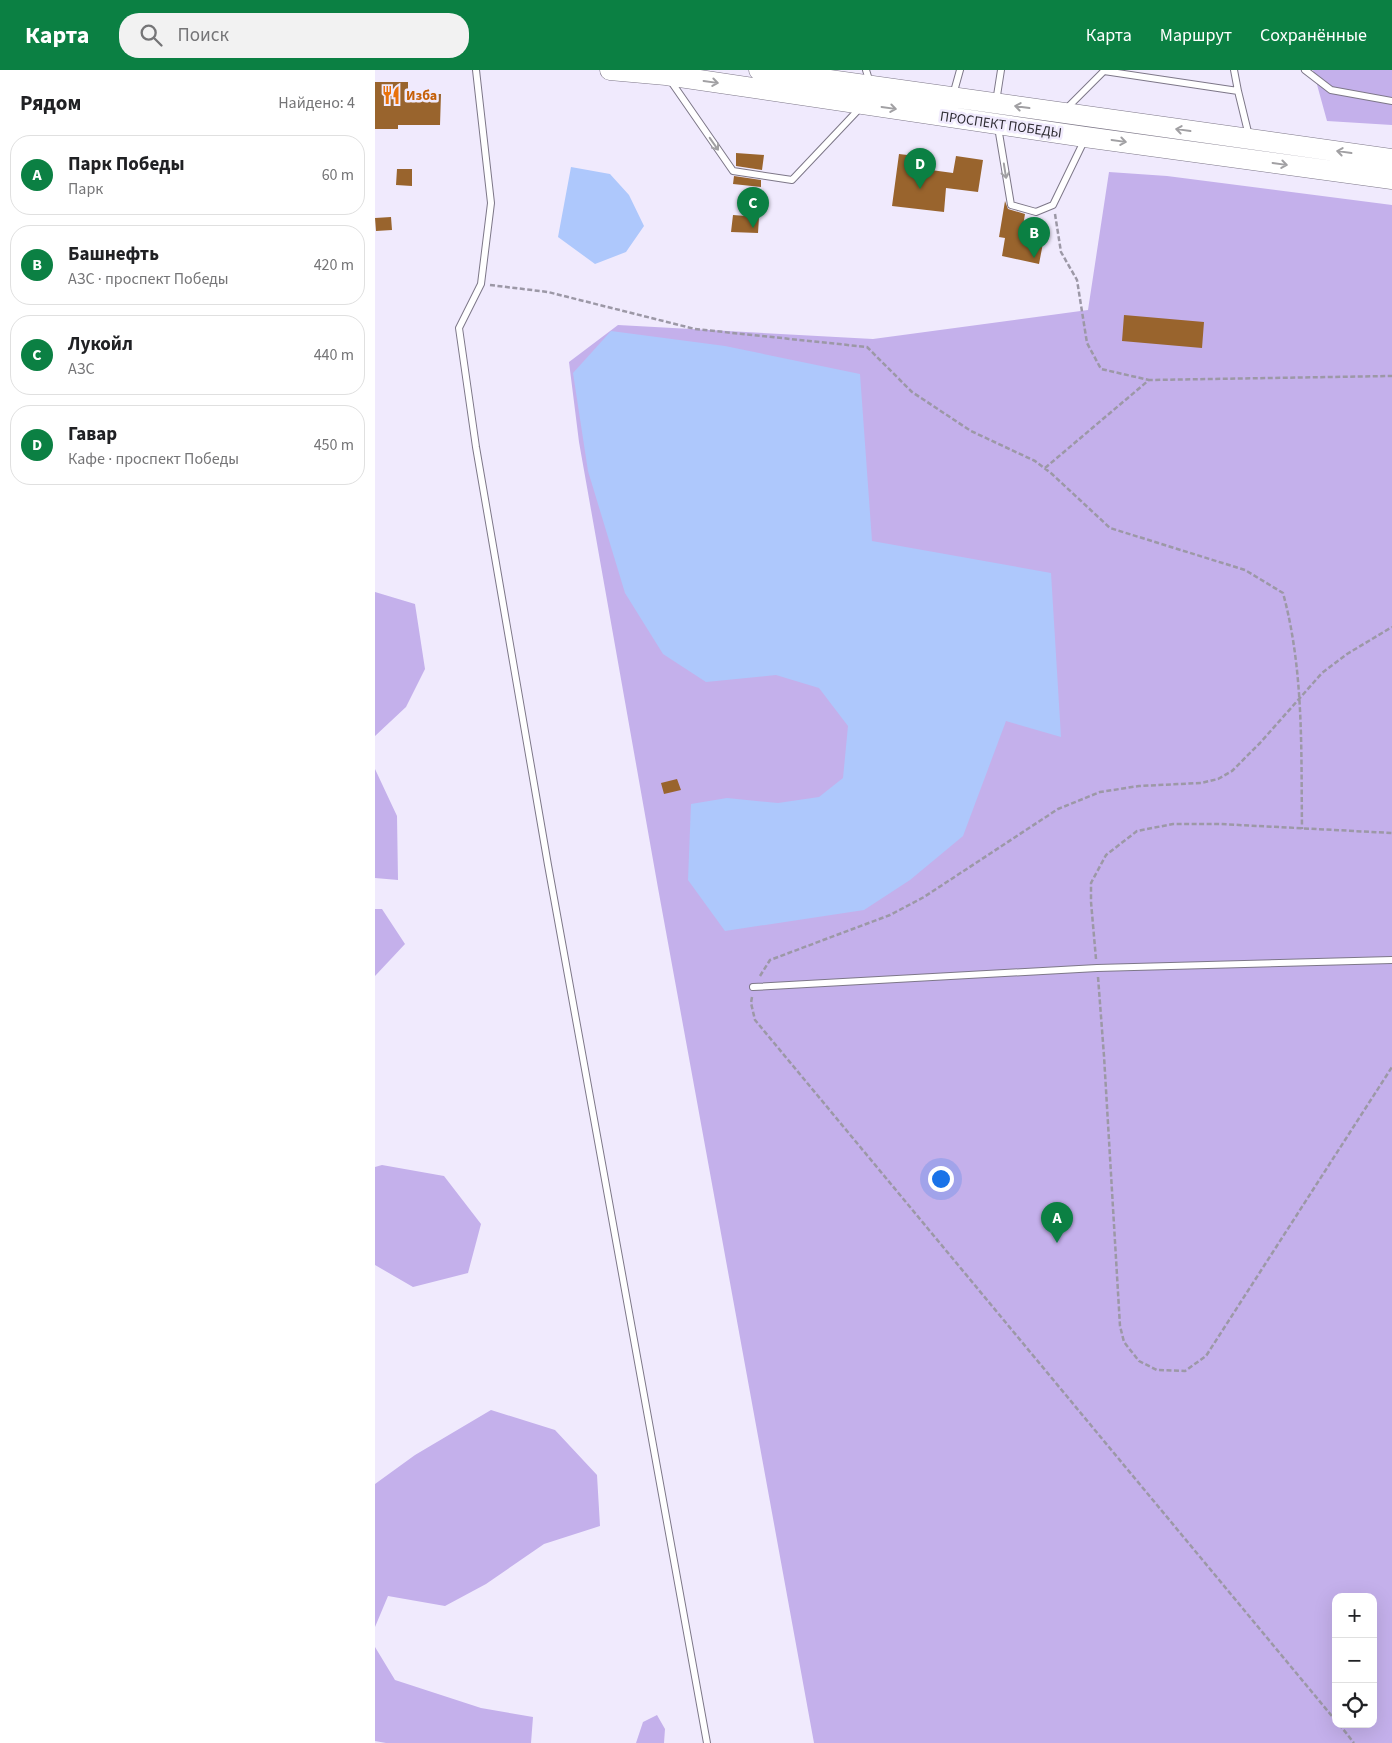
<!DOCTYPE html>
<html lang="ru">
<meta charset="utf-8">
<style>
body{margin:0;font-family:"Source Sans 3",sans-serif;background:#f2f2f2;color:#202124}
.controls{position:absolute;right:15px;bottom:15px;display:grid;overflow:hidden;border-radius:10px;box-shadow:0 5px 20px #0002}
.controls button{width:45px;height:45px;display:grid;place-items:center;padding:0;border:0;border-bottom:1px solid #e0e0e0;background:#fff;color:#202124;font:25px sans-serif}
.you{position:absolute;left:565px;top:1108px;width:18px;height:18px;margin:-12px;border:4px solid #fff;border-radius:50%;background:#1a73e8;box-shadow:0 0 0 8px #1a73e833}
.badge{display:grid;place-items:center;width:32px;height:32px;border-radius:50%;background:#0b8043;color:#fff;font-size:16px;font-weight:700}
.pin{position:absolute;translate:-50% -41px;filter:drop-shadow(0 1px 2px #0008)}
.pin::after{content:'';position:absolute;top:26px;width:18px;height:15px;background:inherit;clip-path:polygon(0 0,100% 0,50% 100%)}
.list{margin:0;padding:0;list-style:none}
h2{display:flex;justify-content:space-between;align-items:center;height:65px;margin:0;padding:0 20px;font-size:21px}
h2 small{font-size:16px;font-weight:400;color:#757577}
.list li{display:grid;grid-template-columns:32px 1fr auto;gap:15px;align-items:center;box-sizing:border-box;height:80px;margin:0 10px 10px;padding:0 10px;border:1px solid #e0e0e0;border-radius:20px}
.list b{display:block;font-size:19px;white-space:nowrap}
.list p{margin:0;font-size:16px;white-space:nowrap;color:#757577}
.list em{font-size:16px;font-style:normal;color:#757577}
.icon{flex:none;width:28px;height:28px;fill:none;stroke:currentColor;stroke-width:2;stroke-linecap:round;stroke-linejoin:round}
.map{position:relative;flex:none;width:1017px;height:1673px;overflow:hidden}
header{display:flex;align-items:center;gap:30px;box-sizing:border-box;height:70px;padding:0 25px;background:#0b8043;color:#fff}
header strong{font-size:24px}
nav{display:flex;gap:28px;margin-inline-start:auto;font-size:18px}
.search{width:350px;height:45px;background:#f2f2f2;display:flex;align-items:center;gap:12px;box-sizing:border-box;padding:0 18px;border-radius:20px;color:#757577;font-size:19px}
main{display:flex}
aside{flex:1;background:#fff}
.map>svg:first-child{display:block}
.green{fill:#c4b0eb;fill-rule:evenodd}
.water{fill:#aec8fc}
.building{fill:#99642d}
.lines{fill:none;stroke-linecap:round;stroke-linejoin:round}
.lane-casing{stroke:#7d7788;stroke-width:8}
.primary-casing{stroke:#7d7788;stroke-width:21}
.path{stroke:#9c98a6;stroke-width:2.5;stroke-dasharray:5 2.5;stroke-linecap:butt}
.lane{stroke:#fff;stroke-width:6}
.primary{stroke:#fff;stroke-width:20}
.oneway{stroke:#a1a0a3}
.labels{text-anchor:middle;stroke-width:5;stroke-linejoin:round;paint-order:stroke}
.food-label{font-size:14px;font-weight:bold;fill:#c56008;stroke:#f0eafd;text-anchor:start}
.street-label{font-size:14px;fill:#2e2c33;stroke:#f0eafd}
</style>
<header>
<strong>Карта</strong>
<div class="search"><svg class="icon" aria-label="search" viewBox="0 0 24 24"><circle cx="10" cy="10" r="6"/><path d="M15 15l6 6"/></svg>Поиск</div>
<nav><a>Карта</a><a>Маршрут</a><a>Сохранённые</a></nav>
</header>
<main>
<aside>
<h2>Рядом<small>Найдено: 4</small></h2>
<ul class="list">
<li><span class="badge">A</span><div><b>Парк Победы</b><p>Парк</p></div><em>60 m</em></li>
<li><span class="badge">B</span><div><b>Башнефть</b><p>АЗС · проспект Победы</p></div><em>420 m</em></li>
<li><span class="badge">C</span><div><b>Лукойл</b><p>АЗС</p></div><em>440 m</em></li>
<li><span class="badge">D</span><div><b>Гавар</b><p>Кафе · проспект Победы</p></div><em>450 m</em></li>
</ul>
</aside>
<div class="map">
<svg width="1017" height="1673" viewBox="0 0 1017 1673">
<rect width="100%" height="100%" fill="#f0eafd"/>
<path class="green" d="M938 0H1017V55L952 51Z
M734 102 792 106 1017 135V1673H439L283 818 204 372 194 292 243 255 498 269 713 240ZM961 1527H998V1654H961Z
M0 522 40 534 50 599 31 637 0 666Z
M0 699 22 746 23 810 0 808Z
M0 839H7L30 874 0 906Z
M7 1095 69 1106 106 1154 93 1203 38 1217 0 1195V1097Z
M116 1340 180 1360 222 1405 225 1456 169 1474 111 1514 70 1536 13 1526 0 1557V1414L40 1385Z
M0 1577 20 1610 106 1638 158 1647 156 1673H11L0 1671Z
M282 1645 290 1659 289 1673H261L268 1652Z"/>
<path class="water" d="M196 97 235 104 254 125 269 156 251 182 220 194 183 167Z
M236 261 350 276 485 304 497 471 676 503 686 667 631 651 588 766 535 810 489 840 350 861 313 810 316 734 352 728 403 733 444 727 468 708 473 656 444 618 401 605 331 612 288 584 250 523 213 401 198 303Z"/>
<path class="building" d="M0 12H33V24H66L65 55H23V59H0Z
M361 83 389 85 387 100 361 96Z
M524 84 557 88 556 100 578 103 581 86 608 90 603 122 571 118 569 142 517 136Z
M22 99H37V116L21 115Z
M359 106 386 110V117L358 114Z
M630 131 633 139 650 144 646 168 668 173 664 194 627 186 630 168 624 167Z
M358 145 384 147 383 163 356 162Z
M16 147 17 160 1 161 0 148Z
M749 245 829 252 827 278 747 271Z
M302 709 306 720 289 724 286 713Z"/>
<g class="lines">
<g class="lane-casing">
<path id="lane" d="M101 0 116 133 106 214 84 258 101 377 173 795 332 1673
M491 0 495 13
M859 0 863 21
M930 0 956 20 1017 31
M295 10 358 101 417 110 486 37
M578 25 585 0
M621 32 626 0
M691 39 729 1 863 21 874 66
M623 57 636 135 661 142 678 135 709 71
M378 917 722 898 1017 890"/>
</g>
<g class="primary-casing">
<path id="primary" d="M235 0 291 5 710 67 1017 109
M384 0 1017 89"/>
</g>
<path class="path" d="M680 144 686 182 702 210 712 273 726 299 774 310
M115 215 173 222 320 259 492 277 537 322 596 361 660 391 677 404 735 458 870 500 908 523C929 600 926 680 927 759
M670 398 774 310 1017 306
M721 889 716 832V813L731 785 762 761 798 754H845L1017 763
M385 906 395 890 515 845 549 827 683 739 725 722 764 716 826 713 843 709 857 701 885 673 947 603 972 584 1017 557
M723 907 729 986 745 1256 749 1272 764 1291 782 1300 810 1301 831 1286 1017 997
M377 927 376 933 380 950 961 1651
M964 1654 979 1673"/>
<use href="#lane" class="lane"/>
<use href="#primary" class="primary"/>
</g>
<defs><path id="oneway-shaft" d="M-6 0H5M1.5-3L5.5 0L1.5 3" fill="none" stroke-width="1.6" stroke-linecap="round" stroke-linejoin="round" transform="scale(1.25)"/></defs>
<g class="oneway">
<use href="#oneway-shaft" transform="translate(336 12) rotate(8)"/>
<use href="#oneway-shaft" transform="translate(647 37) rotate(-172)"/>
<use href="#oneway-shaft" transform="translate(514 38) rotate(8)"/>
<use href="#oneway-shaft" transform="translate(808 60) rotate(-172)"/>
<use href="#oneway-shaft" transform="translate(744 71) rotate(8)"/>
<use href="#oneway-shaft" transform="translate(339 74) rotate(55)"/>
<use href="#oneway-shaft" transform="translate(969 82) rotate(-172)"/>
<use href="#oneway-shaft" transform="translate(905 94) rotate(8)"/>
<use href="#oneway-shaft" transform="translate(630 101) rotate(81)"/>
</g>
<defs>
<g id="restaurant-bare" transform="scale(1.5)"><path d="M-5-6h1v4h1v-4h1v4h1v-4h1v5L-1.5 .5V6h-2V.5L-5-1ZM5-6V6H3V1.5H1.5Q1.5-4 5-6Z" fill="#e8710a" stroke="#f0eafd" stroke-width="2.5" paint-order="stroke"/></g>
</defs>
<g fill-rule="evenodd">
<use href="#restaurant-bare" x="16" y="25"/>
</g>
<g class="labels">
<g class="food-label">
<text x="31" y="30">Изба</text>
</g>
<g class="street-label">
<text transform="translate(626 54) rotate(8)" y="5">ПРОСПЕКТ ПОБЕДЫ</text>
</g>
</g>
</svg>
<div class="controls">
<button>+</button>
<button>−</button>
<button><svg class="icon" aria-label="locate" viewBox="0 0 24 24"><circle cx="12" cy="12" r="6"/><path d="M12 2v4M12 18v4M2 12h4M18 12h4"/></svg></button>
</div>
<div class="you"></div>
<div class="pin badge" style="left:682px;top:1173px">A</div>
<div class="pin badge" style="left:659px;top:188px">B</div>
<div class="pin badge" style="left:378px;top:158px">C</div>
<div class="pin badge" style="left:545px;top:119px">D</div>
</div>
</main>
